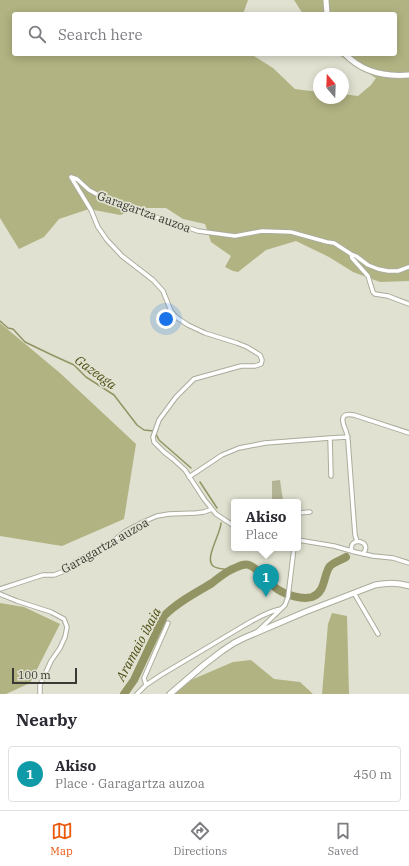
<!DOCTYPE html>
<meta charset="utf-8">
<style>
body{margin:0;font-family:"IBM Plex Serif",serif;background:#f2f2f3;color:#2b2b33}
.compass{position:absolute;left:313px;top:68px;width:36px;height:36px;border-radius:50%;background:#fff;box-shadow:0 2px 10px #0003;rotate:341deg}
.scale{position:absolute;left:12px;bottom:10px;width:65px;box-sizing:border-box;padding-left:4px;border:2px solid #3a3a34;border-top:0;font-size:11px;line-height:14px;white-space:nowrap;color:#3a3a34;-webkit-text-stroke:3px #e0e1d0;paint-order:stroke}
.you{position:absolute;left:166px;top:319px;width:14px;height:14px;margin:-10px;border:3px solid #fff;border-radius:50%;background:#1a73e8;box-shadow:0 0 0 6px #1a73e833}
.badge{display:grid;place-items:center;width:26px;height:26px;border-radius:50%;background:#ea580c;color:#fff;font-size:13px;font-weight:700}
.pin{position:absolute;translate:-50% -33px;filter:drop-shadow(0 1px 2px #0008)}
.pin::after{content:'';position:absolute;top:21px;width:14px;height:12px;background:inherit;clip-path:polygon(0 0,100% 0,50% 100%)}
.popup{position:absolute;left:231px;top:499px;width:70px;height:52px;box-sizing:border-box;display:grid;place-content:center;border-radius:4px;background:#fff;filter:drop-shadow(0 1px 3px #0005);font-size:13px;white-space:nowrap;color:#7c7c81}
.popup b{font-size:15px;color:#2b2b33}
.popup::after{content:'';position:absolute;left:50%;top:100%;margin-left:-8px;border:8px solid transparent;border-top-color:#fff}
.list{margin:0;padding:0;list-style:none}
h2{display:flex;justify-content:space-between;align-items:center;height:52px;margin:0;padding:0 16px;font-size:17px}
h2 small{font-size:13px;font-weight:400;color:#7c7c81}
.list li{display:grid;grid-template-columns:26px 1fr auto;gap:12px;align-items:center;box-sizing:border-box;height:56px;margin:0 8px 8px;padding:0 8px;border:1px solid #e1e1e2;border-radius:4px}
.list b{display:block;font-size:15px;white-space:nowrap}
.list p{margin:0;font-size:13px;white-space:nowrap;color:#7c7c81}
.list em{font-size:13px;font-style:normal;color:#7c7c81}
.icon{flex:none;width:22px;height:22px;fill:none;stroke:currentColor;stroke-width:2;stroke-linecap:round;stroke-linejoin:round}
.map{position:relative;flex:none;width:409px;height:694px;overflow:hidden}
.search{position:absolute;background:#fff;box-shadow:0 2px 10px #0003;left:12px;right:12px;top:12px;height:44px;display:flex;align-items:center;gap:10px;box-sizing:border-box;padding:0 14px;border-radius:4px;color:#7c7c81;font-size:15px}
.sheet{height:116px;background:#fff}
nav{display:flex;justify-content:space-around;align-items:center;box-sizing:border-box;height:56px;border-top:1px solid #e1e1e2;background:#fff;font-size:11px;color:#7c7c81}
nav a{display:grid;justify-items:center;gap:2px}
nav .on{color:#ea580c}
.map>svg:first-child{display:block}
.green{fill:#b3b495}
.forest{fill:#b1b382}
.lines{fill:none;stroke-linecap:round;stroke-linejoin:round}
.stream{stroke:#929463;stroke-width:1.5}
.river{stroke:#929463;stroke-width:8}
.street-casing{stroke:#abac9c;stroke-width:5.5}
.secondary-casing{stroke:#abac9c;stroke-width:7}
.street{stroke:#fff;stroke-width:3.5}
.secondary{stroke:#fff;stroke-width:5}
.labels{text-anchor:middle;stroke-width:3.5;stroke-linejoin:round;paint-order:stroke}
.street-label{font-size:12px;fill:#3a3a34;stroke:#e0e1d0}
.water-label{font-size:13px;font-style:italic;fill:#4d4e14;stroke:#e0e1d0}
</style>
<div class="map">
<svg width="409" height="694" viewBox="0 0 409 694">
<rect width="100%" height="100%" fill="#e0e1d0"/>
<path class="green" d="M280 480 283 501 278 502H272V481Z"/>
<path class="forest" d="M0 0H248L243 14H14V54H251L273 68 295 89 319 92V98H343V94L358 96 371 85 376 78 337 54H395V14H303L294 0H409V281L380 282 353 272 329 257 296 241 266 250 238 272 233 271 225 267 231 256 211 242 205 224 183 219 166 208H142L120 215 89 209 59 219 44 237 19 249 0 218Z
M0 323 60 373 136 444 124 519 62 546 0 536Z
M0 603 24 607 60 624 30 683 6 694H0Z
M332 613 347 616 349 694H322L328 624Z
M251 660 274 679 300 682 313 694H175L191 680 233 662Z"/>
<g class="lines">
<path class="stream" d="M0 321 8 328 13 329 25 342 52 355 74 365 86 377 114 395 137 425 144 430 154 431
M156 434 159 440 191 468
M200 482 217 508
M221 523C221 533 204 559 213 566 217 569 225 569 229 570"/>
<path class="river" d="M124 694 134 680 164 616C177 602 196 593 212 583 219 578 226 571 235 568 239 566 244 563 249 565 255 567 259 573 264 576 268 580 272 585 277 589 286 595 302 600 312 597 326 592 323 575 330 566 334 562 341 560 346 557"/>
<g class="street-casing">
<path id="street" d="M71 177 91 210 98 227 107 240 122 256 153 280 163 291 171 311 176 317 188 325 205 333 237 343 247 347 260 355 262 360 261 364 255 366H241L194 379 176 397 159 420 153 437 154 442 164 452 173 459 185 470 204 499 216 514 234 526
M71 177 77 179 89 190 102 197 126 207 198 231 235 236 262 231 291 232 327 242 334 243 351 254 356 256 368 265 378 269 388 271H398L409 267
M351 254 352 258 368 276 373 292 375 294 388 296 409 304
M331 476 330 438 348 437
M189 477 222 455 239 448 265 443 330 438
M298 513 310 512
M298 518V525
M298 540 334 546 355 552 373 556 393 558 409 563
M357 541 355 535 348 441C348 437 347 434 346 431 342 422 339 412 354 415L409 433
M352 551C347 536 374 540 363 554
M0 589 43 575H54L67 570 75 562 112 542 126 531 143 522 157 516 169 514 196 513 204 512 212 509
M354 593 378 634
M0 594 17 601 51 612 64 619 67 627 65 637 60 648 51 661 40 685V694
M258 631 279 611 285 605 288 597 294 548
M146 685 144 678 168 623
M137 694 146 685 161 675 245 625C256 619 268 611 281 609"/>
</g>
<g class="secondary-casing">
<path id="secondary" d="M326 0 327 14
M345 54C362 72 385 77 409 75
M170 694 205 664 222 651 234 643 244 638 305 612 375 585C387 583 397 582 409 586"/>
</g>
<use href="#street" class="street"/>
<use href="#secondary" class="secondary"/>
</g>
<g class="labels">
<g class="street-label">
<text transform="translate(144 212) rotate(20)" y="4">Garagartza auzoa</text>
<text transform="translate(105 546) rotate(-30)" y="4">Garagartza auzoa</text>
</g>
<g class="water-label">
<text transform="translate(96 372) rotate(36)" y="5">Gazeaga</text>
<text transform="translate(138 644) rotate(-62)" y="5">Aramaio ibaia</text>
</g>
</g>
</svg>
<svg class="compass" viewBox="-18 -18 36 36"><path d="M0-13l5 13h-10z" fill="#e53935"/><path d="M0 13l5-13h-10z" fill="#7c7c81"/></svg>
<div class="scale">100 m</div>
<div class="you"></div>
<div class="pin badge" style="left:266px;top:597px;background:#0f9aa8">1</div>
<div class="popup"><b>Akiso</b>Place</div>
<div class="search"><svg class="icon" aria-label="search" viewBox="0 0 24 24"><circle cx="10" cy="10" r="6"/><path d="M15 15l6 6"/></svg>Search here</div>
</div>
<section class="sheet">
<h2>Nearby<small></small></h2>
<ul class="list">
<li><span class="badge" style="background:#0f9aa8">1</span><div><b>Akiso</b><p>Place · Garagartza auzoa</p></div><em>450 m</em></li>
</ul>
</section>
<nav>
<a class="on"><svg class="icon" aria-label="map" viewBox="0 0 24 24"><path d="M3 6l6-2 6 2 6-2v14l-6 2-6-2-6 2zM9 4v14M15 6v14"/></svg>Map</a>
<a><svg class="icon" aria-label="directions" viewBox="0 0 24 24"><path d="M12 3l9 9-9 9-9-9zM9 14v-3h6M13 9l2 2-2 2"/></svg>Directions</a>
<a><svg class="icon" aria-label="saved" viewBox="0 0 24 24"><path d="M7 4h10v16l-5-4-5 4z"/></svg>Saved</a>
</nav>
